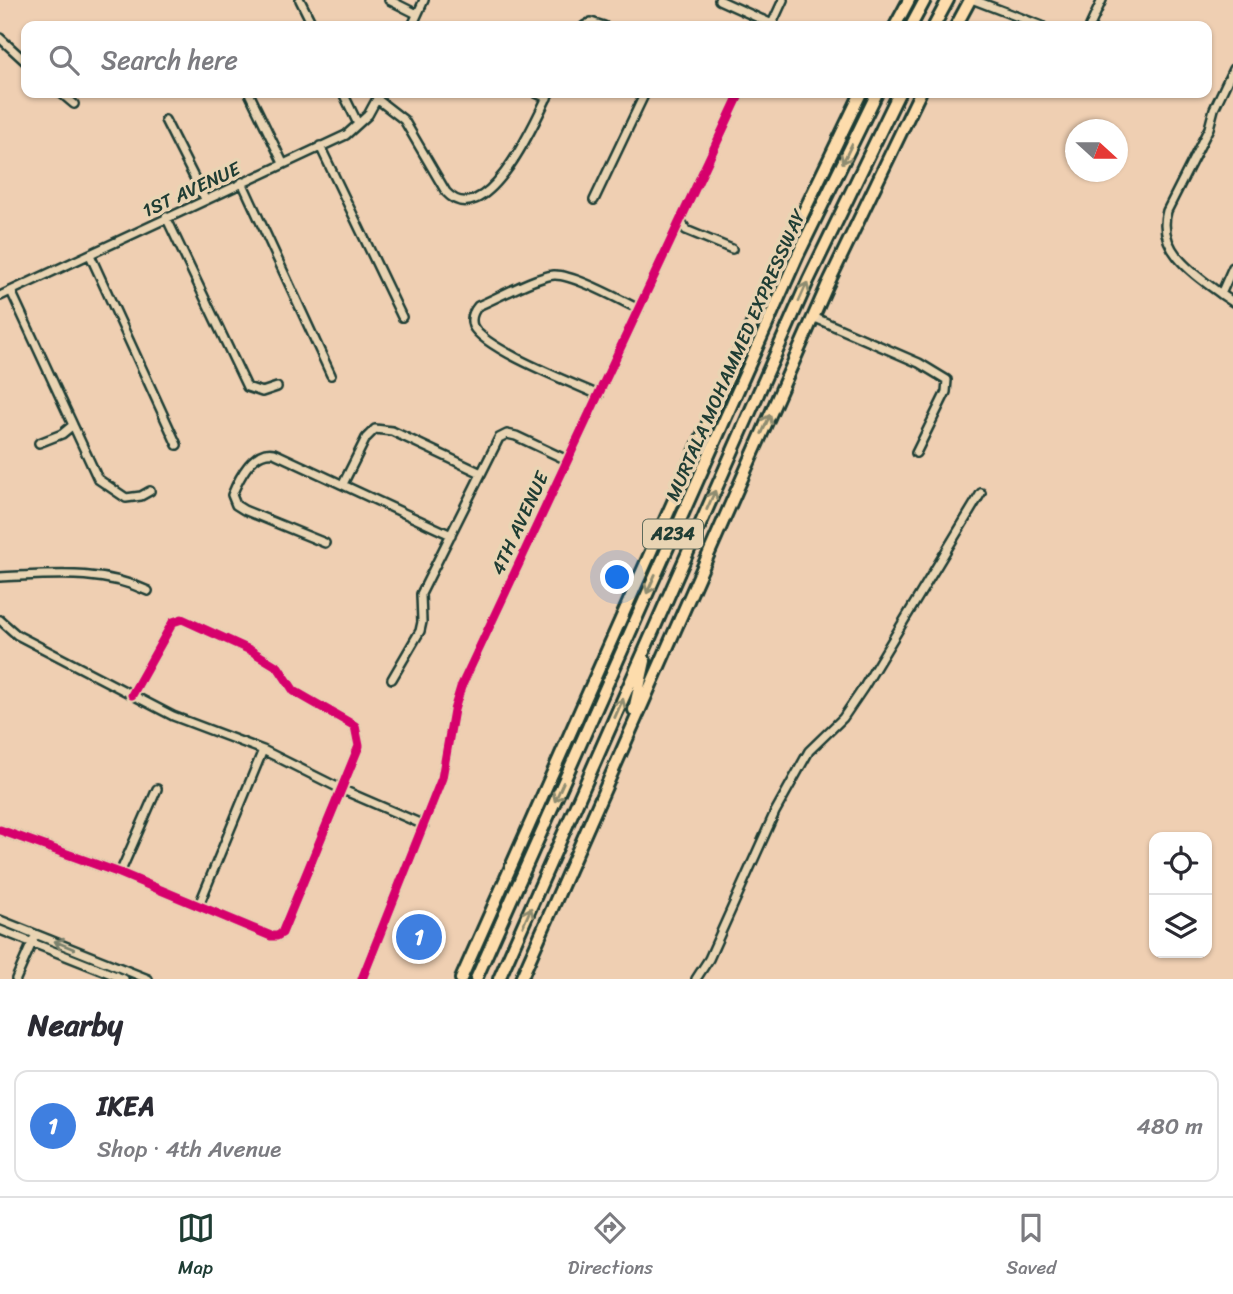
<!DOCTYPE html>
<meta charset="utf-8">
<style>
body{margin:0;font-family:Sriracha,sans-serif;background:#f7f7f7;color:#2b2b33}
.controls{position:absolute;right:21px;bottom:21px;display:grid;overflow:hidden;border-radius:14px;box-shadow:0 2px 5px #0004}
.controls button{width:63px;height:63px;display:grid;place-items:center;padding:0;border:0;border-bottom:2px solid #e1e1e2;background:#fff;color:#2b2b33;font:35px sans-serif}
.compass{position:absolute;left:1065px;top:119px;width:63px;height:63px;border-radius:50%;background:#fff;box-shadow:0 2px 5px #0004;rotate:111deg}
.you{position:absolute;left:618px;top:578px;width:24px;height:24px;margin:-18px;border:5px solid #fff;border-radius:50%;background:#1a73e8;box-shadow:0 0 0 10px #1a73e833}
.badge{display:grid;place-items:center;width:46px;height:46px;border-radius:50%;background:#1f3d34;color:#fff;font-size:23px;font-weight:700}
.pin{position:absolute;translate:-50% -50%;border:4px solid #fff;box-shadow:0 2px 7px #0006}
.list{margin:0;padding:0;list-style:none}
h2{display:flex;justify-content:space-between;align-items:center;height:91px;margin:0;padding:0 28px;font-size:30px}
h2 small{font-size:23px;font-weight:400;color:#7c7c81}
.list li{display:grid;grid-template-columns:46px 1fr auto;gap:21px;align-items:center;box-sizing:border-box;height:112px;margin:0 14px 14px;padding:0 14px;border:2px solid #e1e1e2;border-radius:14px}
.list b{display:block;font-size:26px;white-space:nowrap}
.list p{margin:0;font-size:23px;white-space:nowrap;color:#7c7c81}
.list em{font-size:23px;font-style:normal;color:#7c7c81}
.icon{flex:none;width:38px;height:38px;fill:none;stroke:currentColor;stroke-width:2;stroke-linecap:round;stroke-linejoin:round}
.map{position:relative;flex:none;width:1233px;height:979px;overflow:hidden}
.search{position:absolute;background:#fff;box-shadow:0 2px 5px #0004;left:21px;right:21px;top:21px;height:77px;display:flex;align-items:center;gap:18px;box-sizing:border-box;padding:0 24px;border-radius:14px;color:#7c7c81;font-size:26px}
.sheet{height:217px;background:#fff}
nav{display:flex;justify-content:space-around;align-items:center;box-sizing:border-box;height:98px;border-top:2px solid #e1e1e2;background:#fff;font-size:19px;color:#7c7c81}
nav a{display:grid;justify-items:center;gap:4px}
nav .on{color:#1f3d34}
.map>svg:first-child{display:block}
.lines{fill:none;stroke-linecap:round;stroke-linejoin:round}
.minor-casing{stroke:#1f3d34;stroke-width:12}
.highway-casing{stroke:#1f3d34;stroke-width:16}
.minor{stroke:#e9d4b3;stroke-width:7}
.highway{stroke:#fddcac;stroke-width:10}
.cycleway-casing{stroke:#e9d4b3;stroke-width:13}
.cycleway{stroke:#d6006c;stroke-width:9}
.oneway{stroke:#8e8c70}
.oneway2{stroke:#7a816d}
.labels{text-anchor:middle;stroke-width:7;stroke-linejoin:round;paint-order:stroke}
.shield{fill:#e9d4b3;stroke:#5c6a5a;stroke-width:2}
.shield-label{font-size:18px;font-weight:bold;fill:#1f3d34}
.street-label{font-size:19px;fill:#1f3d34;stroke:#e9d4b3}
</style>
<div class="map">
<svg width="1233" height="979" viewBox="0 0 1233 979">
<rect width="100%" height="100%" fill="#efcfb2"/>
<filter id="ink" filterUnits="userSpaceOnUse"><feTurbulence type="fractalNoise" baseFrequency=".0143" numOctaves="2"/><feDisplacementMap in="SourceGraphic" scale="14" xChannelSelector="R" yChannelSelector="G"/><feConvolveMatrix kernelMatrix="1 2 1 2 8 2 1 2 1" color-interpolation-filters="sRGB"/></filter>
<g filter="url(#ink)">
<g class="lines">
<g class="minor-casing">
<path id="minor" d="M300 0 313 26
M389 0 417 14
M719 0 772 24
M974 0 1042 26
M412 26 424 0
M584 26 591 22 604 26
M771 26 783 0
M1090 26 1102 0
M0 38 26 62
M61 93 74 104
M249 93 283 163
M343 93 358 124
M536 93 547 98
M377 99 404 120 446 192C486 235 537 118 549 93
M165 120 205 199
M320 146 402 317
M242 182 331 375
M594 200 645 93
M166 217 247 387 262 392 277 387
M681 221 686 230 732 249
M90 255 177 445
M1233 267 1221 294 1233 302
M11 291 98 479 126 498 141 496 150 491
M1221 294C1194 274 1156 250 1167 211L1209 128 1214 109 1233 69
M0 296 346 135 368 115 380 93
M813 317 919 363 947 380 946 392 916 453
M599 395C572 383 484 349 473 326 470 318 473 312 478 306 498 298 534 277 554 275 573 274 620 300 639 309
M39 443 62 434 73 425
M343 484 366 438 375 429 392 431 481 473
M325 543 244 510 236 505 232 495C239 478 253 449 274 453L451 535
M0 577C51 575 101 569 148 591
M0 620 17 635 173 716 263 750 343 790 424 825
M392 679 420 631 422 622 421 594 499 438 507 434 516 436 567 460
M0 830 120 873 271 936H277L282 933 359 746 355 726 294 691 278 667 250 650 182 619 173 622 132 695
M120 873 157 789
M199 905 263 750
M0 920 148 979
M0 930 124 979
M16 979 34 938
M362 979 442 778 454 710 461 687 740 93
M696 979 709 959 775 812 809 751 843 718 864 687 981 493"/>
</g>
<g class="highway-casing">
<path id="highway" d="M895 26 909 0
M911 26 925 0
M934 26 948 0
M956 26 970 0
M634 710 645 661
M461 979 780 261 861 93
M476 979 798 255 877 93
M499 979 808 281 899 93
M521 979 827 286 920 93"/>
</g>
<use href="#minor" class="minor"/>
<use href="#highway" class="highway"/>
<g class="cycleway-casing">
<path id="cycleway" d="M0 830 120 873 271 936H277L282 933 359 746 355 726 294 691 278 667 250 650 182 619 173 622 132 695
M362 979 442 778 454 710 461 687 740 93"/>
</g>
<use href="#cycleway" class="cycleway"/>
</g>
<defs><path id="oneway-shaft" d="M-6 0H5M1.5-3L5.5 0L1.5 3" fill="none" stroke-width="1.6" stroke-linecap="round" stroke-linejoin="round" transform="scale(1.75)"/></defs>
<g class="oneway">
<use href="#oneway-shaft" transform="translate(847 154) rotate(116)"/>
<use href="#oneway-shaft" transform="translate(803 292) rotate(-66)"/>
<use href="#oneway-shaft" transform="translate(766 424) rotate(-66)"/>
<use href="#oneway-shaft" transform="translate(711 500) rotate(-66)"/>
<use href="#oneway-shaft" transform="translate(651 584) rotate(114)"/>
<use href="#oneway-shaft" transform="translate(619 708) rotate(-66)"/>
<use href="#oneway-shaft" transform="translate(559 792) rotate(114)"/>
<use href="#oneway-shaft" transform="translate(527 917) rotate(-66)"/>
</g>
<use class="oneway2" href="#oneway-shaft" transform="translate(64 945) rotate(-158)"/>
</g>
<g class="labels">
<rect class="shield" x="643" y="519.5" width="60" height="29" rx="5"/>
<g class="shield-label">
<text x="673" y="540">A234</text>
</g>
<g class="street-label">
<text transform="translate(191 189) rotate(-25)" y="7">1ST AVENUE</text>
<text transform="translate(735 355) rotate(-66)" y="7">MURTALA MOHAMMED EXPRESSWAY</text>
<text transform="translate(519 523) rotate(-65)" y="7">4TH AVENUE</text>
</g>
</g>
</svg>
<div class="controls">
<button><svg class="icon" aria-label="locate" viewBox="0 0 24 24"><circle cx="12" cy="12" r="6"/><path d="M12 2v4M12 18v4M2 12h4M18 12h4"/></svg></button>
<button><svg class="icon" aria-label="layers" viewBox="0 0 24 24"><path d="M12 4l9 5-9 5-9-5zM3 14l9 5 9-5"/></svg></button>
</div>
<svg class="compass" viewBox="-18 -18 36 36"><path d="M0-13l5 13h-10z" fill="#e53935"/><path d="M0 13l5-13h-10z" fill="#7c7c81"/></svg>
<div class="you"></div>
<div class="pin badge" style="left:419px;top:937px;background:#3f7fe0">1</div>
<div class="search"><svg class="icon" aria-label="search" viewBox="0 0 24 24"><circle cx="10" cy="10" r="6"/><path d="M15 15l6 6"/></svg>Search here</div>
</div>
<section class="sheet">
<h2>Nearby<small></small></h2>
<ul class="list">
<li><span class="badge" style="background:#3f7fe0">1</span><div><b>IKEA</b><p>Shop · 4th Avenue</p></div><em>480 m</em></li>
</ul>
</section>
<nav>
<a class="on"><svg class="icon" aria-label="map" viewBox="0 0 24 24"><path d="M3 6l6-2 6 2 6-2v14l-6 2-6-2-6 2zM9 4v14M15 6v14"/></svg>Map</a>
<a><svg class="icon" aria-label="directions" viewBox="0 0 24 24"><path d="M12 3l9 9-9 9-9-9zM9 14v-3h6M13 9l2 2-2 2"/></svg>Directions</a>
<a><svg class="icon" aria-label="saved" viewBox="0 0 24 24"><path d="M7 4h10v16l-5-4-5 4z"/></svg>Saved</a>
</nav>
